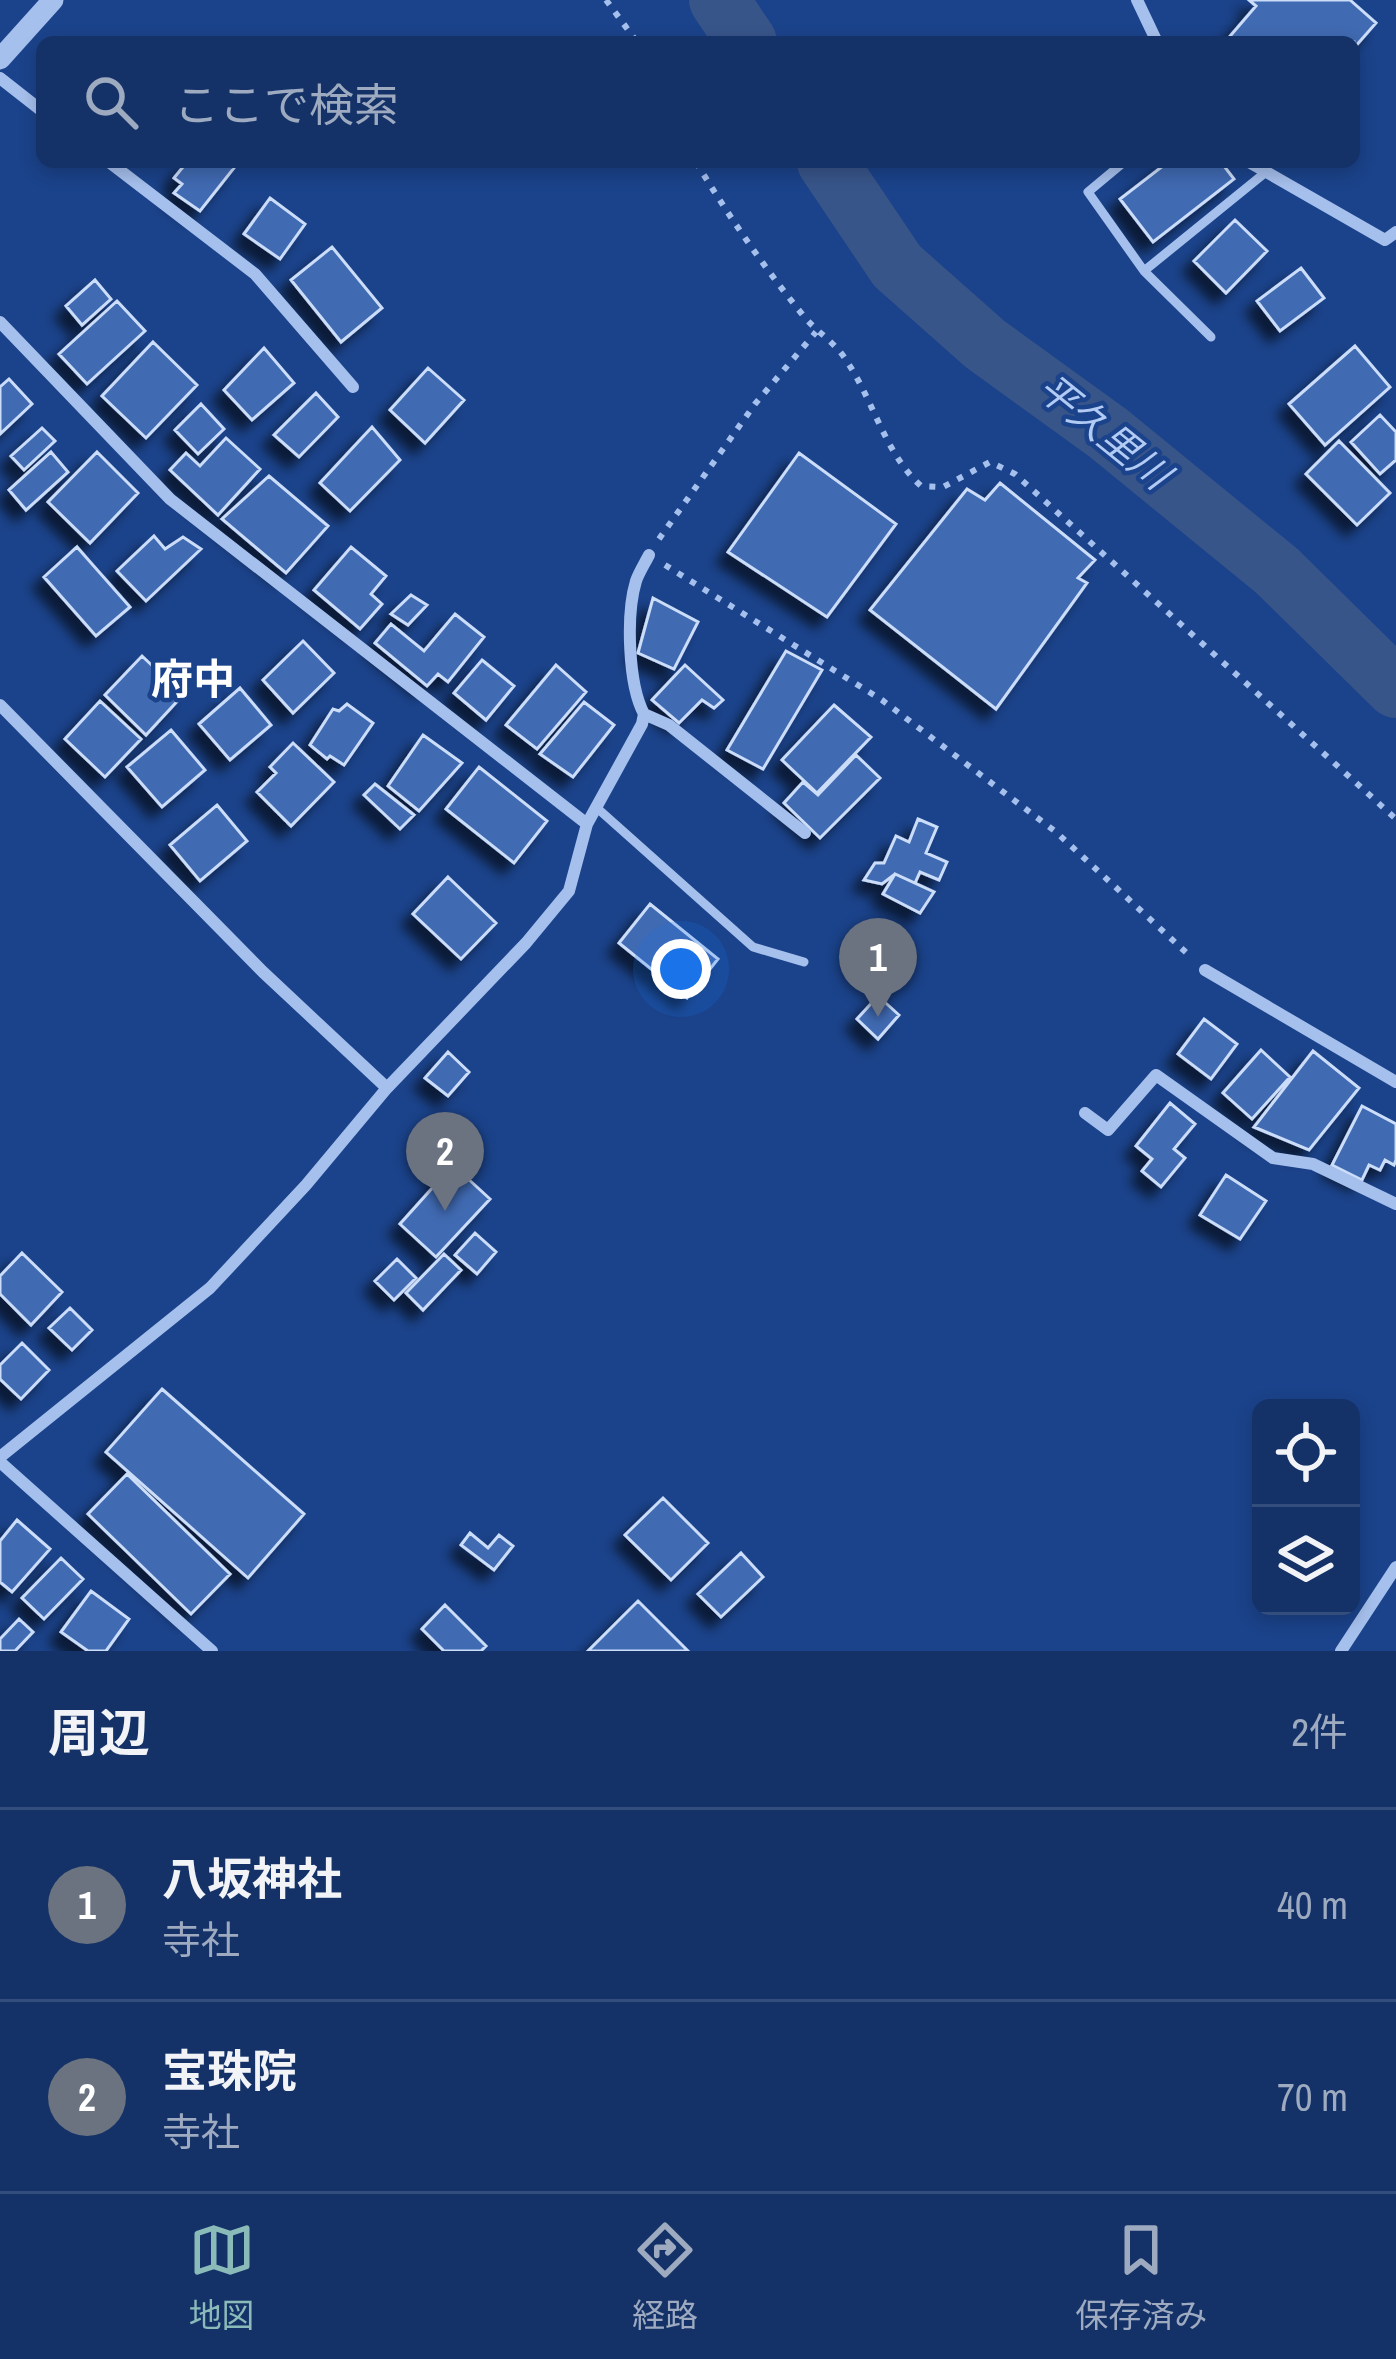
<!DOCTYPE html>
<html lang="ja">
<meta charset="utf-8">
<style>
body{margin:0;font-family:"Archivo Narrow","Noto Sans JP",sans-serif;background:#1d3a6e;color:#f1f3f6}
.controls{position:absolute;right:36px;bottom:36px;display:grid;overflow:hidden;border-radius:18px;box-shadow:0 6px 18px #0003}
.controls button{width:108px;height:108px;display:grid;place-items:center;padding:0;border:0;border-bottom:3px solid #334d7c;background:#143268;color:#f1f3f6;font:60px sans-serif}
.you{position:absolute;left:681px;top:969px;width:42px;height:42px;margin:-30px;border:9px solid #fff;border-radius:50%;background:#1a73e8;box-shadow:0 0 0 18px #1a73e833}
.badge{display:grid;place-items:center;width:78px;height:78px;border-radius:50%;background:#8bbbb9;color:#fff;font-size:39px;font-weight:700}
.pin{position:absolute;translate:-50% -99px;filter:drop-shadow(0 3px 6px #0008)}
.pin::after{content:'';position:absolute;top:63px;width:42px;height:36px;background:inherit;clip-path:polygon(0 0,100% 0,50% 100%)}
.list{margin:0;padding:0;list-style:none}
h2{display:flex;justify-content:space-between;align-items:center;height:156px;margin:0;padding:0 48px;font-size:51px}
h2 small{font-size:39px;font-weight:400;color:#9daac0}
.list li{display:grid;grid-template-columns:78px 1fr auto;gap:36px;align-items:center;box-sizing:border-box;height:192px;padding:0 48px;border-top:3px solid #334d7c}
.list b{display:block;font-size:45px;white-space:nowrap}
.list p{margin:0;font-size:39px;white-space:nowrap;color:#9daac0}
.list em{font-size:39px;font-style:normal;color:#9daac0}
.icon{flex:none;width:66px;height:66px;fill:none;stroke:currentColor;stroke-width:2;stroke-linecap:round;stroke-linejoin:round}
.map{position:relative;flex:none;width:1396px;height:1651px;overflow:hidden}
.search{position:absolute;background:#143268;box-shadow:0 6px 18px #0003;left:36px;right:36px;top:36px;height:132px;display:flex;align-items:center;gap:30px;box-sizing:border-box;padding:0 42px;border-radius:18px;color:#9daac0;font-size:45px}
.sheet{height:540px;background:#143268}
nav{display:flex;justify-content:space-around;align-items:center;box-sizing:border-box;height:168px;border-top:3px solid #334d7c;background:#143268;font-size:33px;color:#9daac0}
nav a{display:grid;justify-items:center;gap:6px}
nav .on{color:#8bbbb9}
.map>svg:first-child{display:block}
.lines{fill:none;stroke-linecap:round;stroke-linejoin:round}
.river{stroke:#38558a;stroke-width:60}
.building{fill:#3f6ab2;stroke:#ccddf9;stroke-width:3;filter:url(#shadow)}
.path{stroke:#a6c0ed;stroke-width:6;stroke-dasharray:6 9;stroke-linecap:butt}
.service{stroke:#a6c0ed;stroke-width:9}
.minor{stroke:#a6c0ed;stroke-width:12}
.tertiary{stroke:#a6c0ed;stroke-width:21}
.labels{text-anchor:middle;stroke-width:9;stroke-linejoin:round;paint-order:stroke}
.water-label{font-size:39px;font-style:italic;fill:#b2cbf4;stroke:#1b438b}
.quarter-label{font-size:42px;font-weight:bold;fill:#fff;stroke:#1b438b}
</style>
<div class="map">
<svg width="1396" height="1651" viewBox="0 0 1396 1651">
<defs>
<filter id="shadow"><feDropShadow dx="-11" dy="11" stdDeviation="6" flood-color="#0009"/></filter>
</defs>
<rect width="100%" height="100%" fill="#1b438b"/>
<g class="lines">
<path class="river" d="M719 0 747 42
M827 162 897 266 985 344 1108 433 1277 571 1396 688"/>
</g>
<path class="building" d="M1249 0H1350L1376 23 1354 48V42H1225L1256 6Z
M187 162H227L234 168 200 211 174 193 182 184 174 178Z
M1168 162H1221L1234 179 1153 242 1120 199Z
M270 198 305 224 280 259 244 234Z
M1235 220 1267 251 1226 293 1194 261Z
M332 247 382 308 341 342 291 280Z
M1301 268 1324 298 1280 331 1257 301Z
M95 280 111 299 82 325 66 306Z
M117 301 145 331 87 384 59 354Z
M153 342 197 385 146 438 102 396Z
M1355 346 1390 387 1325 445 1289 404Z
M264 348 294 383 252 420 224 390Z
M428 368 464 400 425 443 390 410Z
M9 379 32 404 0 434V387Z
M316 393 338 417 299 457 274 435Z
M201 404 224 429 198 454 175 430Z
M1380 415 1396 432V460L1380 474 1351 442Z
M372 427 400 460 350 511 320 483Z
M42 428 55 441 24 470 11 456Z
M226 438 260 469 218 515 170 470 186 453 200 466Z
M1339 441 1390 493 1357 525 1306 474Z
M51 452 68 472 26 510 9 490Z
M97 452 138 493 90 543 48 502Z
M799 453 896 524 827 617 728 552Z
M269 476 328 526 286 573 222 519Z
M1000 483 1095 560 1078 578 1087 583 996 709 870 610 967 489 985 500Z
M154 536 165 549 183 537 201 549 146 601 117 571Z
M77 547 130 607 96 636 44 577Z
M351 547 386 576 371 594 382 604 360 629 314 590Z
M411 595 427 605 408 625 391 614Z
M653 598 698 622 674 669 638 653Z
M455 614 484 637 448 682 438 674 427 686 375 643 391 624 424 651Z
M303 641 334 673 293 713 263 680Z
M786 651 822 670 763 769 727 750Z
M142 656 183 695 146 735 105 695Z
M482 660 514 686 486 720 454 693Z
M556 665 586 692 537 749 506 725Z
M685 665 723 700 714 708 702 700 679 723 652 700Z
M240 688 271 725 230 760 199 724Z
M100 701 141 739 105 777 65 739Z
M584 702 614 725 573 777 540 754Z
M347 704 373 723 344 765 330 756 327 759 310 745 333 709 339 711Z
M834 705 871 737 817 793 782 760Z
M171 730 205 770 162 807 127 767Z
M423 735 462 763 419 811 388 786Z
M293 743 334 782 291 826 257 792 276 773 270 767Z
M856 755 880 778 820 838 784 803 803 782 818 795Z
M479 767 547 821 514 863 446 809Z
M375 784 414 815 400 829 364 795Z
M217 805 247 841 200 881 170 845Z
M918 819 937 827 926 853 947 862 939 880 920 872 915 883 895 874 882 884 864 880 875 863H884L896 836 909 842Z
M895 874 934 892 920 913 883 894Z
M448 877 496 923 461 959 413 914Z
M650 904 718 959 687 998 619 943Z
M878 996 899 1015 878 1039 857 1019Z
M1204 1019 1237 1044 1211 1079 1178 1054Z
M1261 1050 1290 1077 1252 1119 1223 1093Z
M1313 1051 1359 1088 1309 1150 1254 1127Z
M448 1052 469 1072 448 1096 425 1078Z
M1170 1103 1195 1124 1174 1149 1185 1158 1161 1187 1142 1171 1152 1159 1136 1146Z
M1362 1106 1396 1124V1160L1394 1165 1385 1160 1380 1170 1369 1165 1362 1180 1332 1165Z
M453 1165 490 1199 436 1257 400 1224Z
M1226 1175 1266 1201 1240 1239 1200 1215Z
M475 1233 496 1252 477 1274 455 1255Z
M22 1253 62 1292 31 1325 0 1294V1276Z
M444 1254 461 1270 423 1310 406 1293Z
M397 1259 416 1278 394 1300 375 1281Z
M70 1308 92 1330 72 1350 49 1328Z
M22 1343 49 1370 21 1399 0 1379V1365Z
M162 1389 304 1514 248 1578 106 1452Z
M127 1474 230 1574 191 1614 88 1514Z
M663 1498 708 1543 671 1580 625 1535Z
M17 1520 50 1549 12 1592 0 1582V1541Z
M470 1533 488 1548 499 1535 513 1546 494 1570 461 1545Z
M741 1553 763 1577 721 1617 698 1594Z
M61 1558 83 1579 44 1619 22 1598Z
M91 1591 129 1619 106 1651H88L61 1632Z
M638 1601 688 1651H588Z
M445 1605 486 1646 481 1651H444L422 1629Z
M19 1619 33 1632 15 1651H0V1639Z"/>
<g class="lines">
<path class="path" d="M606 0 637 42
M696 162C728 215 763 266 802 314 816 332 834 341 846 360 874 401 884 452 921 486L943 487 990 462 1015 474 1396 819
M659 539 755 404 816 332
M665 565 882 700 1056 832 1192 958"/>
<path class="service" d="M1124 162 1088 192 1144 271 1211 337
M1144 271 1266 172
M597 808 753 947 804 962"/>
<path class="minor" d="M1137 0 1157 42
M0 78 42 111
M109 162 255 274 353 387
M1249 162 1385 240 1396 232
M0 322 170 499 587 824
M0 705 263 972 387 1088
M644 714 669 725 805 833
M1205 970 1396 1082
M1085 1113 1108 1130 1156 1075 1273 1158 1313 1164 1396 1204
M0 1457 210 1288 306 1185 387 1088 526 943 569 891 587 824 642 724 644 714C628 684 626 614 636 581 639 572 645 563 649 555
M0 1462 212 1651
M1341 1651 1396 1567"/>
<path class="tertiary" d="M0 59 53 0"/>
</g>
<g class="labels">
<g class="water-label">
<text transform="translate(1104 431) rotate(39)" y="14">平久里川</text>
</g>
<g class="quarter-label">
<text x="193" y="694">府中</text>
</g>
</g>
</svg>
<div class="controls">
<button><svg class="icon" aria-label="locate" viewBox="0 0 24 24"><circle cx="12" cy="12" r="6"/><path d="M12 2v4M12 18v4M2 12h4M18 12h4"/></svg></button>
<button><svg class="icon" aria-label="layers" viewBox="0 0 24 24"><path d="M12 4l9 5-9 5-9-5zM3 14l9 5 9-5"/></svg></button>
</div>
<div class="you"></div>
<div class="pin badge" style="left:878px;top:1017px;background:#6b7280">1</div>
<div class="pin badge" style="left:445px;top:1211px;background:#6b7280">2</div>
<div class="search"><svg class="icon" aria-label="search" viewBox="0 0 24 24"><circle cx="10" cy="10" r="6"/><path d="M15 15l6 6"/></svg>ここで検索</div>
</div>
<section class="sheet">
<h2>周辺<small>2件</small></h2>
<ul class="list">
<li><span class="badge" style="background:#6b7280">1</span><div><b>八坂神社</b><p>寺社</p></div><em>40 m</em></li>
<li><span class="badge" style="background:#6b7280">2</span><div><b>宝珠院</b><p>寺社</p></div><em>70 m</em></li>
</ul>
</section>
<nav>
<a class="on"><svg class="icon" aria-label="map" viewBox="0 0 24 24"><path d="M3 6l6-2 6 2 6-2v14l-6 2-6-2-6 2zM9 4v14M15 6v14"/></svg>地図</a>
<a><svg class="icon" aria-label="directions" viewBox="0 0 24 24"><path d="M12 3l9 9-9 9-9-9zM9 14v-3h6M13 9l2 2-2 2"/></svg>経路</a>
<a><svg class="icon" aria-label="saved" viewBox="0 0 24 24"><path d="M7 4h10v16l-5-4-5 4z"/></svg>保存済み</a>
</nav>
